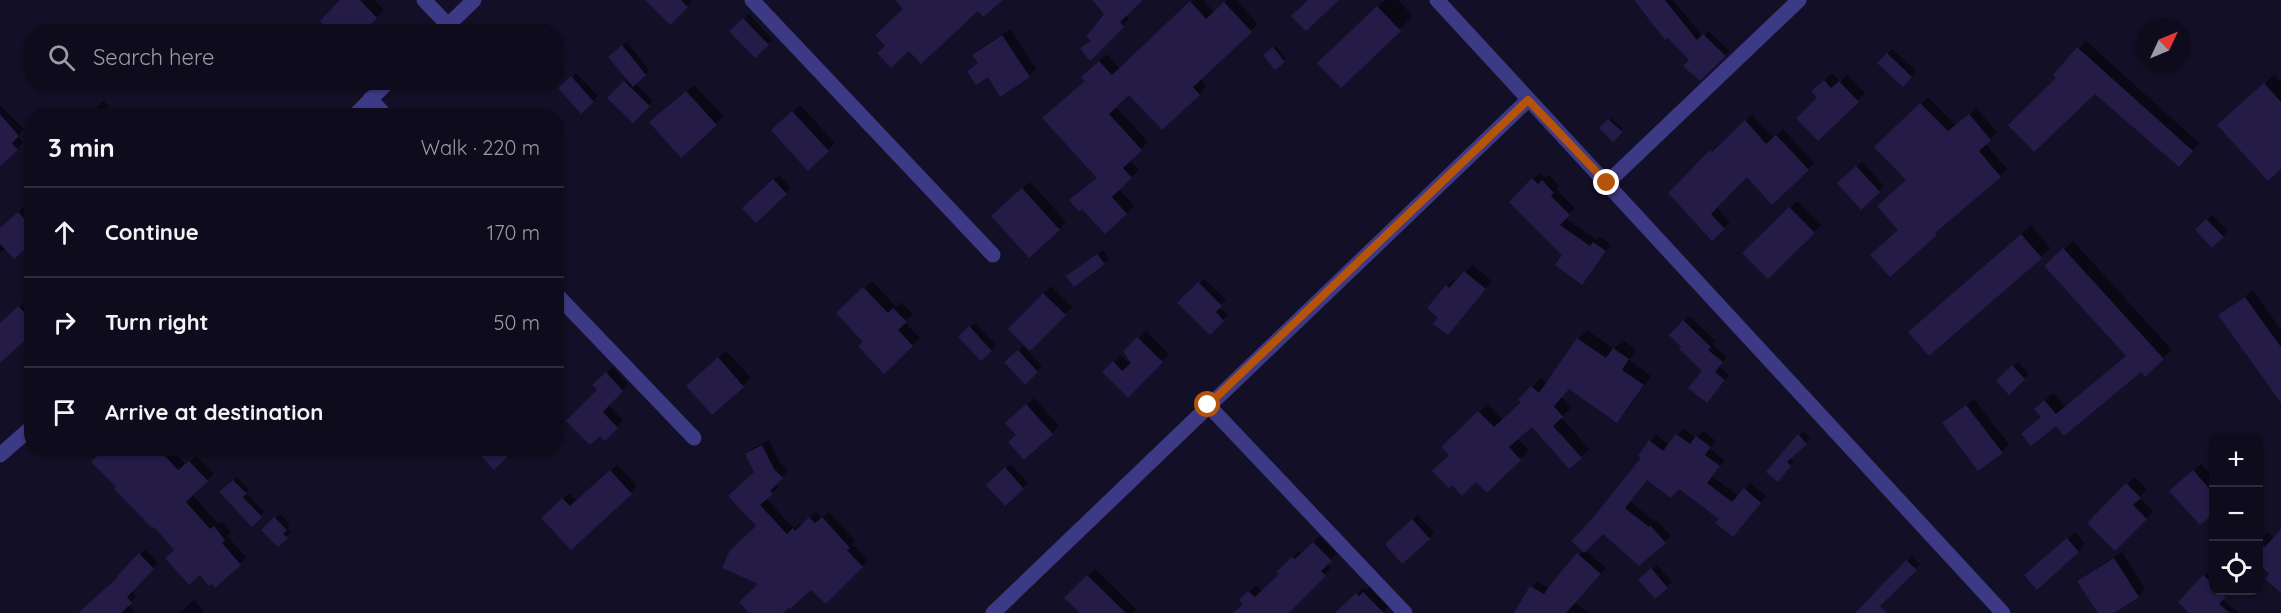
<!DOCTYPE html>
<meta charset="utf-8">
<style>
body{margin:0;font-family:Quicksand,sans-serif;background:#1c1929;color:#f1f3f6}
.controls{position:absolute;right:18px;bottom:18px;display:grid;overflow:hidden;border-radius:12px;box-shadow:0 2px 4px #0004}
.controls button{width:54px;height:54px;display:grid;place-items:center;padding:0;border:0;border-bottom:2px solid #2e2b3b;background:#0e0b1c;color:#f1f3f6;font:30px sans-serif}
.compass{position:absolute;left:2137px;top:18px;width:54px;height:54px;border-radius:50%;background:#0e0b1c;box-shadow:0 2px 4px #0004;rotate:46deg}
.stop{position:absolute;width:18px;height:18px;margin:-14px;border:4px solid #b45309;border-radius:50%;background:#fff}
.stop.end{background:#b45309;border-color:#fff;box-shadow:0 2px 6px #0008}
.list{margin:0;padding:0;list-style:none}
h2{display:flex;justify-content:space-between;align-items:center;height:78px;margin:0;padding:0 24px;font-size:26px}
h2 small{font-size:20px;font-weight:400;color:#9b9ba3}
.list li{display:grid;grid-template-columns:39px 1fr auto;gap:18px;align-items:center;box-sizing:border-box;height:90px;padding:0 24px;border-top:2px solid #2e2b3b}
.list b{display:block;font-size:22px;white-space:nowrap}
.list em{font-size:20px;font-style:normal;color:#9b9ba3}
.icon{flex:none;width:33px;height:33px;fill:none;stroke:currentColor;stroke-width:2;stroke-linecap:round;stroke-linejoin:round}
.map{position:relative;flex:none;width:2281px;height:613px;overflow:hidden}
.search{position:absolute;background:#0e0b1c;box-shadow:0 2px 4px #0004;left:24px;top:24px;width:540px;height:66px;display:flex;align-items:center;gap:15px;box-sizing:border-box;padding:0 21px;border-radius:24px;color:#9b9ba3;font-size:22px}
.panel{position:absolute;background:#0e0b1c;box-shadow:0 2px 4px #0004;left:24px;top:108px;width:540px;height:348px;border-radius:24px}
.map>svg:first-child{display:block}
.shadow{fill:#0007}
.building{fill:#241b47}
.lines{fill:none;stroke-linecap:round;stroke-linejoin:round}
.minor{stroke:#3d3a85;stroke-width:15}
.route{stroke:#b45309;stroke-width:8}
</style>
<div class="map">
<svg width="2281" height="613" viewBox="0 0 2281 613">
<rect width="100%" height="100%" fill="#130f26"/>
<path class="shadow" d="M342 0H374L384 10 362 32Z
M647 0H693L670 23Z
M1094 0H1141L1126 15 1129 19 1090 58 1082 49 1092 40 1106 13Z
M1193 0H1203L1214 12 1228 0H1236L1258 24 1200 79 1206 87 1199 94 1129 93 1115 106 1148 142 1129 160 1139 170 1119 189 1134 206 1106 232 1086 81 1090 69 1107 54 1120 69Z
M1385 0H1398L1413 16 1341 86 1332 49Z
M1642 0H1673L1703 37 1708 31 1729 51 1700 79 1691 59Z
M749 14 772 40 755 56 731 31Z
M547 24 552 32H536Z
M1010 29 1036 69 1029 76 988 75 969 71 979 62 974 55 981 48Z
M2086 41 2199 143 2186 158 2095 91 2058 78 2055 75Z
M627 42 649 70 635 83 653 101 633 121 609 98 628 79 614 53Z
M1276 46 1286 59 1275 68 1265 56Z
M1892 49 1916 71 1903 85 1879 63Z
M576 73 598 96 581 111 560 88Z
M1832 73 1840 82 1847 75 1865 93 1818 139 1819 97 1813 91Z
M2274 75 2281 82V167L2229 115Z
M694 85 723 116 682 156 658 115Z
M1928 97 1956 126 1976 108 1997 132 1985 143 2007 169 1942 226 1890 275 1907 179 1876 147Z
M104 101 116 115V116H98L93 111Z
M0 105 24 129 18 136 23 143 0 164Z
M800 105 835 143 808 168 780 123Z
M1752 115 1774 138 1783 129 1814 163 1772 203 1747 175 1716 207 1730 222 1712 239 1670 193 1718 145 1719 147Z
M1611 118 1623 129 1613 140 1601 128Z
M1862 162 1884 186 1861 208 1839 183Z
M1539 173 1545 178 1549 175 1559 186 1556 189 1575 208 1565 218 1597 240 1600 237 1611 245 1582 283 1564 255 1511 202Z
M779 175 791 188 756 221 744 208Z
M1030 182 1066 222 1059 229 1003 206Z
M1797 201 1821 225 1768 277 1744 253Z
M25 206 32 213V256L24 248H6L0 253V229Z
M2212 215 2228 231 2212 246 2197 230Z
M2031 225 2050 248 2041 257 1920 322Z
M2073 241 2172 350 2145 375 2141 370 2056 424 2043 416 2044 401 2053 393 2066 407 2128 355 2055 258Z
M1103 250 1109 259 1104 263 1073 272Z
M1472 265 1492 281 1455 326 1440 317 1447 286 1454 279 1457 281Z
M1204 279 1226 300 1219 307 1228 315 1210 333 1180 303Z
M872 281 896 307 901 302 913 314 905 322 920 338 884 372 865 342 838 313Z
M1051 286 1072 307 1030 349 1010 329Z
M2253 290 2281 330V391L2220 316Z
M24 302 32 311V344L0 332V324Z
M1689 316 1715 341 1712 344 1727 357 1719 367 1729 375 1712 397 1704 371 1671 335Z
M975 323 996 345 981 359 960 337Z
M1587 330 1614 349 1623 340 1636 350 1629 360 1651 376 1626 412 1617 421 1569 387 1561 396 1571 408 1561 417 1589 449 1581 457 1532 424 1517 438 1529 450 1487 491 1443 447 1487 404 1503 420 1523 402 1532 387 1541 378 1547 384 1578 339Z
M1146 331 1169 354 1128 395 1104 372 1121 355 1130 364 1133 362 1125 352Z
M1023 346 1042 366 1025 383 1006 363Z
M726 351 751 378 712 413 695 379Z
M2018 362 2029 374 2009 393 1998 381Z
M613 367 628 384 608 405 623 420 605 439 600 434 599 390 594 385Z
M1034 398 1059 426 1052 433 1018 434 1015 415Z
M1974 399 2009 444 2002 452 1944 423Z
M1683 429 1696 438 1703 431 1716 441 1710 449 1725 460 1712 477 1739 496 1750 483 1766 496 1739 529 1721 518 1679 487 1647 479 1630 501 1655 522 1657 521 1671 536 1639 564 1603 532 1585 550 1606 568 1574 603 1590 613H1516L1537 581 1550 589 1583 550 1592 521 1643 458 1640 455 1650 441 1656 435 1669 445Z
M1803 431 1810 439 1790 458 1794 461 1782 476 1768 472Z
M769 440 780 463 788 471 775 484 778 487 766 498 794 529 800 524 802 526 816 512 822 518 829 512 855 541 852 544 868 560 826 602 812 588 782 613H751L760 583 756 472 747 454 753 448Z
M102 448H170L186 465 196 456 214 474 192 494 218 524 221 521 231 532 227 536 246 557 240 564 176 550 118 487 100 455Z
M1010 464 1028 483 1005 504 988 485Z
M2201 464 2214 478V511L2179 483Z
M617 465 637 486 571 548 543 518 569 493 577 501Z
M237 477 249 490 246 493 264 512 252 525 221 492Z
M2135 477 2147 489 2139 497 2153 511 2115 549 2089 523Z
M280 514 290 525 287 528 291 532 278 545 263 530Z
M1418 515 1434 533 1403 562 1387 544Z
M2281 531V591L2272 574 2258 562V541L2268 532 2274 539Z
M2075 532 2085 544 2078 551 2033 568Z
M1320 536 1337 554 1327 563 1331 568 1286 613H1235L1245 604 1241 600 1256 585 1263 592 1281 574 1285 565 1299 551 1302 554Z
M145 549 158 563 131 590 136 596 128 605 136 613H78L120 577Z
M2122 552 2145 589 2138 596 2112 613H2100L2079 582 2087 574Z
M1912 556 1920 564 1883 600 1885 601 1873 613H1857Z
M1657 565 1672 582 1655 597 1645 575Z
M1095 569 1136 609 1133 613H1082L1066 598Z
M2208 572 2214 577V590H2227L2229 592 2222 599 2239 613H2191L2180 602Z
M1370 586 1389 606 1382 613H1338L1363 588 1366 591Z
M194 600 204 613H179Z"/>
<path class="building" d="M340 0H360L377 18 364 32H330L320 21Z
M645 0H681L688 7 670 25Z
M895 0H1003L983 17 978 11 921 64 909 51 891 68 877 53 885 46 875 35 903 9Z
M1092 0H1143L1120 22 1124 27 1090 61 1080 48 1091 41 1086 37 1104 14Z
M1308 0H1339L1306 31 1291 16Z
M1634 0H1665L1697 40 1703 34 1726 56 1700 81 1683 66 1689 60 1668 38 1665 40Z
M1190 1 1206 19 1224 2 1252 32 1193 87 1200 95 1162 130 1129 95 1109 114 1142 150 1123 168 1132 178 1112 197 1127 214 1105 234 1082 209 1079 212 1069 200 1097 178 1042 118 1085 81 1081 77 1099 61 1112 75Z
M1377 6 1401 31 1341 88 1317 63Z
M743 18 769 45 755 58 729 31Z
M1002 35 1030 77 1000 97 988 77 976 85 967 71 978 63 972 55Z
M622 45 646 75 633 87 608 57Z
M1273 47 1285 62 1275 70 1263 55Z
M2077 47 2193 151 2179 167 2095 94 2034 152 2008 125 2056 78 2053 75Z
M1887 53 1912 77 1903 87 1877 63Z
M571 76 594 102 581 114 558 88Z
M1824 80 1831 88 1839 81 1859 102 1818 141 1796 118 1817 98 1811 91Z
M624 81 650 106 633 123 607 98Z
M2264 83 2281 102V169L2268 181 2217 125Z
M686 91 717 125 681 158 649 122Z
M1920 103 1948 131 1969 114 1991 140 1979 151 2001 177 1935 233 1937 235 1890 277 1870 255 1898 230 1877 206 1906 180 1874 147Z
M792 111 829 151 808 171 771 130Z
M0 114 19 136 12 143 18 150 0 166Z
M1608 119 1623 132 1613 142 1599 128Z
M1745 120 1766 144 1776 135 1809 170 1772 205 1747 177 1711 214 1725 229 1712 241 1668 193 1710 150 1712 152Z
M1856 166 1880 192 1861 210 1837 183Z
M1532 178 1538 184 1542 180 1554 193 1551 196 1570 215 1560 225 1590 246 1593 242 1606 251 1582 285 1555 265 1562 255 1509 202Z
M773 179 787 194 756 223 742 208Z
M1022 188 1060 230 1029 258 991 216Z
M1789 207 1815 233 1768 279 1742 253Z
M18 212 32 227V259L24 250 14 259 0 244V228Z
M2206 219 2224 237 2212 248 2195 230Z
M2021 234 2042 258 1929 356 1908 332Z
M2063 248 2164 359 2145 377 2141 372 2064 436 2056 426 2031 446 2021 434 2041 417 2034 409 2044 400 2056 414 2126 356 2044 266Z
M1097 254 1105 264 1074 287 1066 276Z
M1464 271 1486 289 1448 335 1433 324 1438 318 1427 308 1446 285 1449 288Z
M1198 282 1222 306 1216 312 1224 321 1210 335 1177 303Z
M863 287 888 313 893 308 907 322 898 330 913 346 884 374 858 346 863 342 836 313Z
M1043 293 1066 315 1030 351 1008 329Z
M2245 297 2281 347V403L2218 315Z
M18 306 32 320V352L23 342 0 363V323Z
M1683 320 1711 347 1708 350 1723 362 1715 372 1725 380 1707 403 1688 388 1702 371 1679 349 1681 347 1669 335Z
M969 326 992 351 981 361 958 337Z
M1137 337 1163 362 1128 398 1102 372 1113 361 1122 371 1131 363 1123 351Z
M1577 338 1606 358 1613 348 1629 359 1622 370 1644 385 1617 423 1569 389 1554 406 1563 417 1553 426 1582 458 1569 469 1532 427 1509 447 1521 460 1487 493 1476 482 1462 496 1452 485 1449 488 1432 471 1449 455 1441 447 1478 411 1494 427 1521 402 1518 400 1531 386 1539 393Z
M1018 350 1038 372 1025 385 1004 362Z
M718 357 744 387 712 415 686 386Z
M2012 365 2025 379 2009 395 1996 381Z
M606 372 623 391 603 412 618 428 605 441 600 436 590 445 566 421 597 390 592 385Z
M1026 404 1053 434 1024 460 1008 442 1016 435 1005 423Z
M1966 405 2003 453 1978 471 1942 423Z
M1676 434 1690 444 1696 436 1711 447 1705 455 1720 466 1707 483 1732 502 1744 488 1761 503 1733 537 1715 523 1719 519 1679 489 1671 498 1647 480 1625 508 1649 527 1650 525 1666 543 1639 566 1603 534 1584 553 1571 541 1591 520 1641 458 1638 456 1649 440 1663 451Z
M1798 434 1807 444 1787 462 1791 466 1778 482 1766 472Z
M762 445 774 469 783 478 770 491 773 494 760 505 787 534 793 528 795 531 809 517 815 523 822 517 850 548 847 550 863 567 826 604 811 590 790 609 788 608 783 613H749L739 602 758 584 722 568 730 550 756 526 728 496 754 472 745 454Z
M91 448H158L178 470 189 461 208 481 186 502 210 529 214 526 225 540 222 543 241 565 215 588 212 584 209 586 200 575 189 585 165 558 174 550 154 527 152 528 114 489 116 487 91 462 98 455Z
M473 448H516L494 470Z
M1005 467 1024 489 1005 506 986 485Z
M610 470 632 494 571 550 541 518 562 498 570 506Z
M2193 470 2214 494V513L2200 525 2169 491Z
M233 480 247 494 243 497 262 517 252 527 219 492Z
M2126 483 2141 498 2133 505 2147 519 2115 551 2087 523Z
M274 517 287 530 283 534 288 538 278 547 261 530Z
M1412 519 1430 539 1402 564 1385 544Z
M2281 529V593L2265 579 2269 574 2259 564V541L2265 547Z
M2067 538 2079 552 2037 590 2024 575Z
M1313 542 1332 561 1321 571 1326 576 1289 613H1233L1243 604 1239 600 1248 591 1255 597 1279 574 1276 572 1292 557 1295 559Z
M139 553 154 569 127 597 132 603 121 613H78L118 577 117 576Z
M1577 553 1601 574 1566 613H1514L1530 586 1544 594 1554 580Z
M2114 558 2139 597 2114 613H2098L2077 581Z
M1906 560 1917 570 1880 606 1887 613H1855Z
M1651 568 1668 588 1655 599 1638 580Z
M1087 575 1126 613H1080L1064 598Z
M2203 575 2214 585V591H2219L2226 597 2219 604 2230 613H2189L2178 602Z
M1363 592 1384 613H1335L1356 593 1359 596Z"/>
<g class="lines">
<path class="minor" d="M424 0 448 25
M752 0 993 255
M1437 0 2003 613
M441 32 474 0
M370 99 386 116
M354 116 388 82
M1607 183 1799 0
M556 294 694 438
M1208 405 1405 613
M0 455 32 427
M993 613 1528 100"/>
</g>
<g class="lines">
<path class="route" d="M1208 405 1528 100 1607 183"/>
</g>
</svg>
<div class="controls">
<button>+</button>
<button>−</button>
<button><svg class="icon" aria-label="locate" viewBox="0 0 24 24"><circle cx="12" cy="12" r="6"/><path d="M12 2v4M12 18v4M2 12h4M18 12h4"/></svg></button>
</div>
<svg class="compass" viewBox="-18 -18 36 36"><path d="M0-13l5 13h-10z" fill="#e53935"/><path d="M0 13l5-13h-10z" fill="#9b9ba3"/></svg>
<div class="stop" style="left:1208px;top:405px"></div>
<div class="stop end" style="left:1607px;top:183px"></div>
<div class="search"><svg class="icon" aria-label="search" viewBox="0 0 24 24"><circle cx="10" cy="10" r="6"/><path d="M15 15l6 6"/></svg>Search here</div>
<section class="panel">
<h2>3 min<small>Walk · 220 m</small></h2>
<ul class="list">
<li><svg class="icon" aria-label="ahead" viewBox="0 0 24 24"><path d="M12 20V5M6 11l6-6 6 6"/></svg><div><b>Continue</b></div><em>170 m</em></li>
<li><svg class="icon" aria-label="right" viewBox="0 0 24 24"><path d="M7 20v-9h11M14 6l5 5-5 5"/></svg><div><b>Turn right</b></div><em>50 m</em></li>
<li><svg class="icon" aria-label="arrive" viewBox="0 0 24 24"><path d="M6 21V4h12l-3 4 3 4H6"/></svg><div><b>Arrive at destination</b></div></li>
</ul>
</section>
</div>
